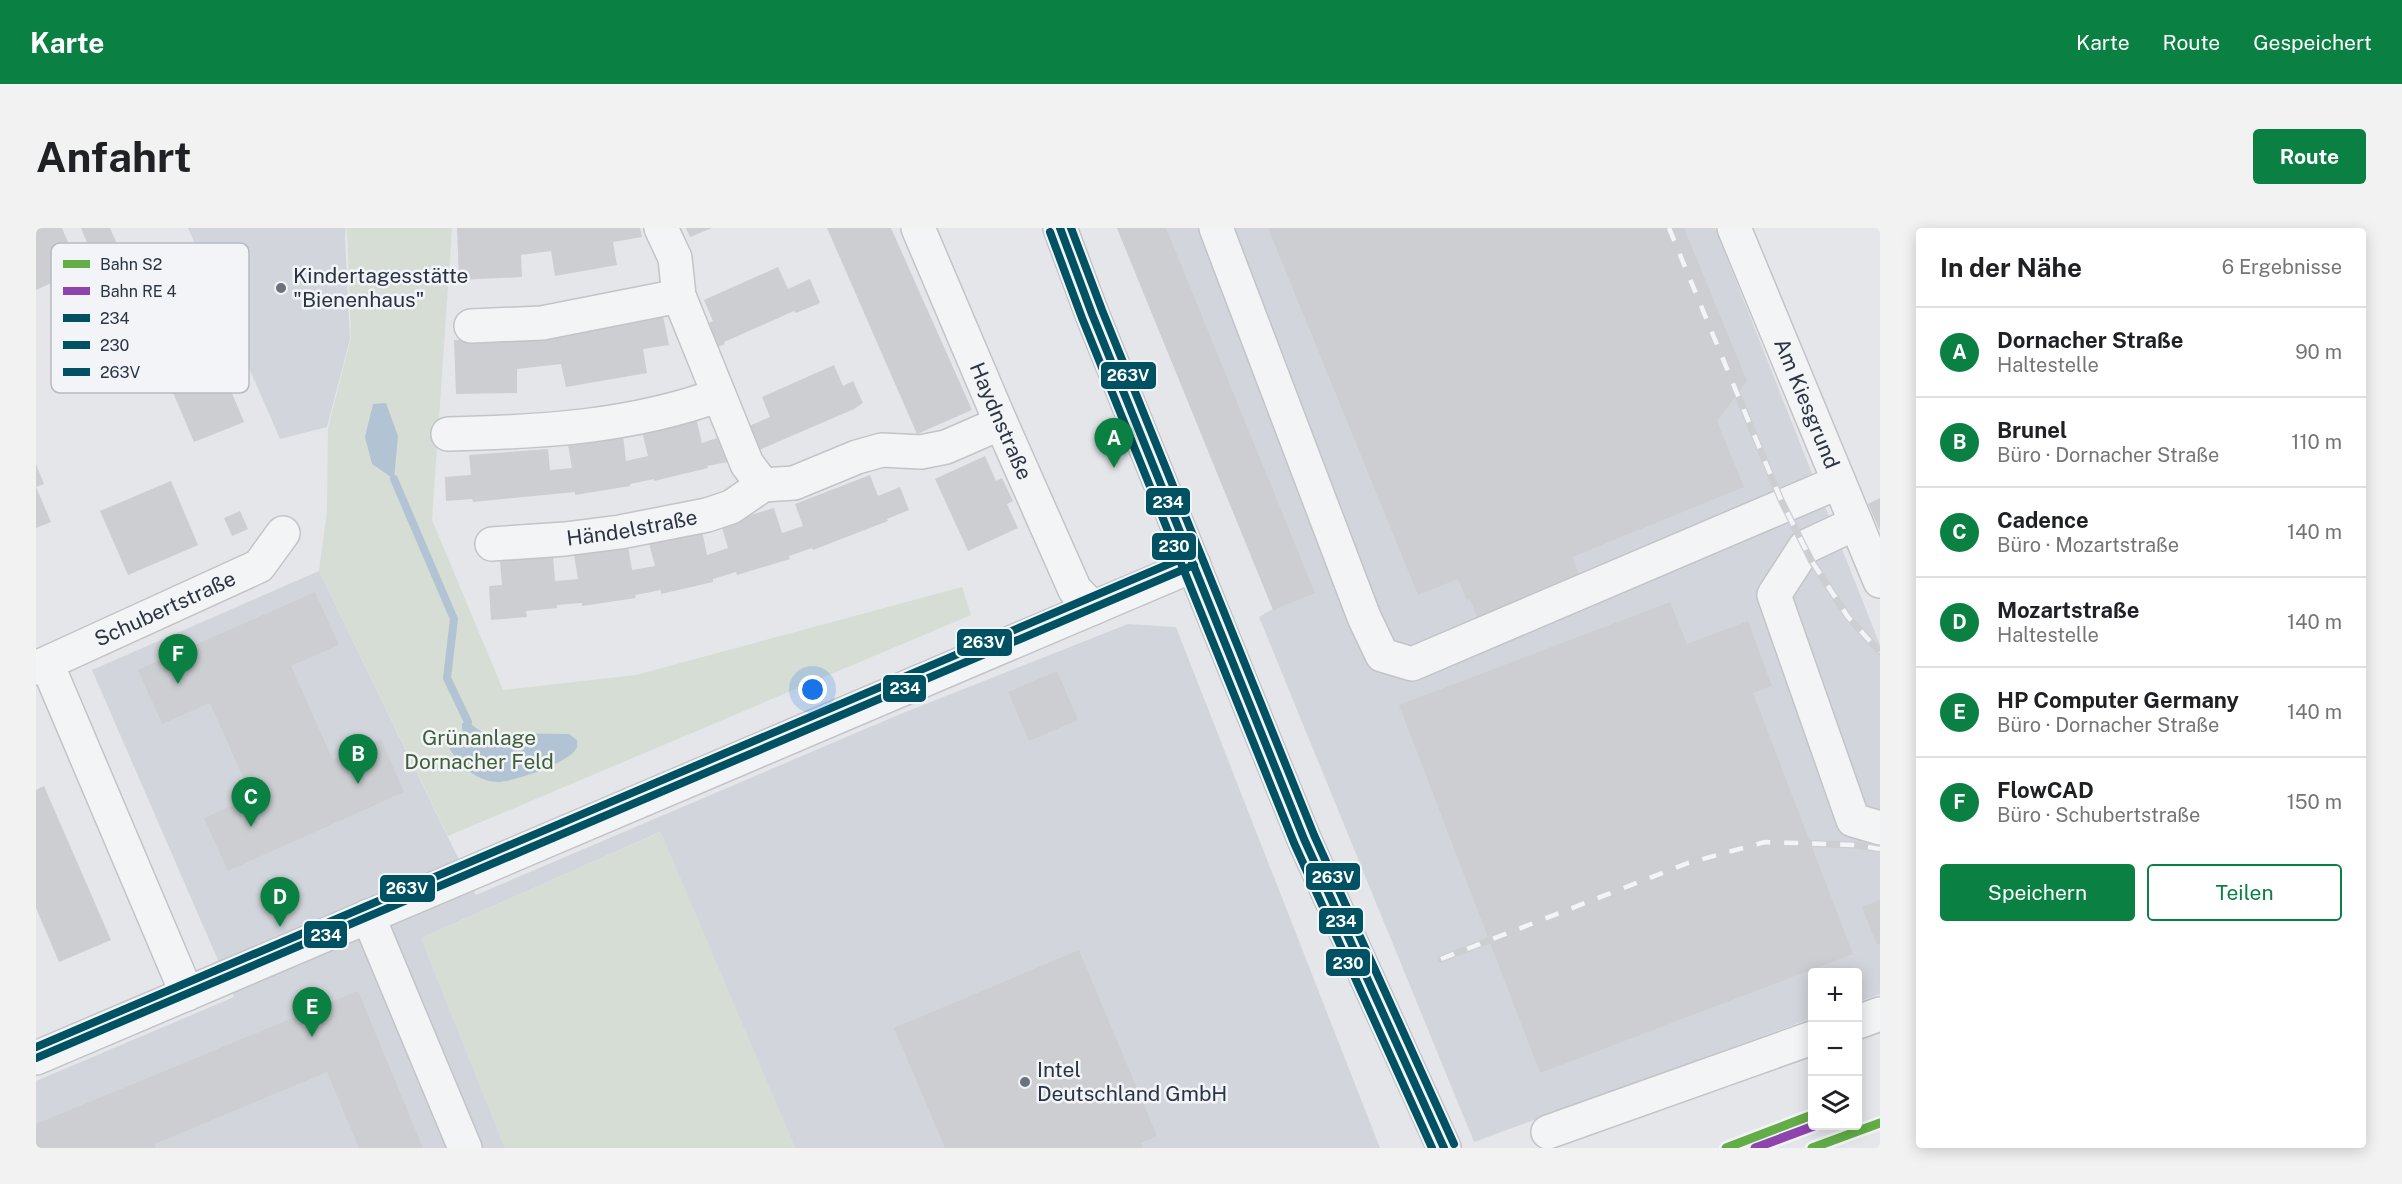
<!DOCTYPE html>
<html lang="de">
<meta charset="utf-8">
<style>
body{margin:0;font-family:"Public Sans",sans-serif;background:#f2f2f2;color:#202124}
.controls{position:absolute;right:18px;bottom:18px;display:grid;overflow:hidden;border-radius:6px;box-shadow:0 3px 15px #0003}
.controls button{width:54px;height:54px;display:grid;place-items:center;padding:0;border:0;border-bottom:2px solid #e0e0e0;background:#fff;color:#202124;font:30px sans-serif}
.you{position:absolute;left:777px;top:462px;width:21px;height:21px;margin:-15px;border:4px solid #fff;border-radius:50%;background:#1a73e8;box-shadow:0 0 0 9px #1a73e833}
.badge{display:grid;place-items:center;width:39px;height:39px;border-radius:50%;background:#0b8043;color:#fff;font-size:20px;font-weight:700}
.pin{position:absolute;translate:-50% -50px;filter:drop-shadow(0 2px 3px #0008)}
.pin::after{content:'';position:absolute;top:32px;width:21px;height:18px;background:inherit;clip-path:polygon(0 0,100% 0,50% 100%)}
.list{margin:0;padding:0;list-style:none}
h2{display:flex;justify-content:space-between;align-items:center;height:78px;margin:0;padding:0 24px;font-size:26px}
h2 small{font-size:20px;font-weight:400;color:#757577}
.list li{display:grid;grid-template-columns:39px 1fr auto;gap:18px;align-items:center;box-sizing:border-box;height:90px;padding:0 24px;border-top:2px solid #e0e0e0}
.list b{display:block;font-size:22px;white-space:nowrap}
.list p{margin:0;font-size:20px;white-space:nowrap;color:#757577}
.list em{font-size:20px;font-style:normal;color:#757577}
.actions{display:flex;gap:12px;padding:18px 24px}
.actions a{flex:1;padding:14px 0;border:2px solid #0b8043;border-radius:6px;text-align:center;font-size:21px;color:#0b8043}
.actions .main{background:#0b8043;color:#fff}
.icon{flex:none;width:33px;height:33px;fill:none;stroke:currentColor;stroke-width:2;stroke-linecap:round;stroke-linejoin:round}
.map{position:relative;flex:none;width:1844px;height:920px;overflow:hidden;border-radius:6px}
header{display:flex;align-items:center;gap:36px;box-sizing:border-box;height:84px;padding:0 30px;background:#0b8043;color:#fff}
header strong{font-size:28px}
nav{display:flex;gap:33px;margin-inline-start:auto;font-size:21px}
.intro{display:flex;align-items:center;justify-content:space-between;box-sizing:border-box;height:144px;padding:0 36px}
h1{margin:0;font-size:42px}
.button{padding:15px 27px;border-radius:6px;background:#0b8043;color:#fff;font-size:21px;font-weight:700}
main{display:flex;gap:36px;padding:0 36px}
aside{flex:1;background:#fff;border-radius:6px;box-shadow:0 3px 15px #0003}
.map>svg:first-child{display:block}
.built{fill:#d2d6dc}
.green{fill:#d5ddd4}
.water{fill:#b2c3d4}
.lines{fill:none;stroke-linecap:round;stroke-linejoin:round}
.stream{stroke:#b2c3d4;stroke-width:8}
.building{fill:#ccced1}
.minor-casing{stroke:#c2c4c7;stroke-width:36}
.major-casing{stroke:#c0c3c6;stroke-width:36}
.minor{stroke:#f3f4f6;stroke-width:33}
.major{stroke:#f7f7f7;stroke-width:33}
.rail-casing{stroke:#ccced1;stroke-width:7}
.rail{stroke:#f2f4f8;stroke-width:4.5;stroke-dasharray:14;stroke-linecap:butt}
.bus-1-casing{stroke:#f2f4f8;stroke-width:12}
.bus-2-casing{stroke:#f2f4f8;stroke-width:12}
.bus-3-casing{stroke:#f2f4f8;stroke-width:12}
.bus-1{stroke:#005262;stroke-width:8}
.bus-2{stroke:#005262;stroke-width:8}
.bus-3{stroke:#005262;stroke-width:8}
.rail-1-casing{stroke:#f2f4f8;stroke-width:14}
.rail-2-casing{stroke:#f2f4f8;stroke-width:14}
.rail-1{stroke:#62ad46;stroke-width:9}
.rail-2{stroke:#8e44ad;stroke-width:9}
.poi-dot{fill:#6b727d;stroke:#f2f4f8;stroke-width:2}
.labels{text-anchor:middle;stroke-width:5;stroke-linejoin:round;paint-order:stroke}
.poi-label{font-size:21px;fill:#2a3443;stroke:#f2f4f8;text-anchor:start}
.street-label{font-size:21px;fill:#2a3443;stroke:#f2f4f8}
.park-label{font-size:21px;fill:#3f5f37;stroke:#f2f4f8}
.key{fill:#f2f4f8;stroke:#b6bac2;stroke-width:1.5}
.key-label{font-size:16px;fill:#2a3443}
.line-badge{stroke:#f2f4f8;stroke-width:2}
.badge-label{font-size:16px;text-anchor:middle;font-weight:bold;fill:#fff}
</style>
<header>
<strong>Karte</strong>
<nav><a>Karte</a><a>Route</a><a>Gespeichert</a></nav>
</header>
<div class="intro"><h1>Anfahrt</h1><a class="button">Route</a></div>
<main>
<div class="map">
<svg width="1844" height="920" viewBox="0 0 1844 920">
<rect width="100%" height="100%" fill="#e4e6e9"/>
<path class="built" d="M152 0H310L309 10 314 111 291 199 244 211Z
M1081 0H1679L1844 417V766L1822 774V744H1776V790L1438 914 1223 389 1237 381Z
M283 343 440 667 862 487 1092 396 1140 399 1344 920H759L624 604 385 710 469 920H0V853L198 769 56 442Z"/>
<path class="green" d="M311 0H416L396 292 467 462 600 447 926 359 935 387 412 608 283 343 291 283 292 200 315 110Z
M625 604 759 920H469L385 710Z"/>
<path class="water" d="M350 175 362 208 358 251 336 236 329 209 337 176Z
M432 494 447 505 533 506 541 512C541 516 542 518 540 521 532 535 477 554 462 554 440 553 424 538 413 520 428 517 426 508 426 495Z"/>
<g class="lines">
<path class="stream" d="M358 251 418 391 411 450 432 494"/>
</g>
<path class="building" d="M0 0H26L44 42 0 62Z
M45 0H74L82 18 57 29Z
M421 0H604L606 9 577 14 581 37 519 48 515 23 485 27 486 49 423 52Z
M650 0H676L654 9Z
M791 0H855L936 182 881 206Z
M1081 0H1130L1279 365 1237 382Z
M1232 0H1648L1711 153 1681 193 1708 259 1536 329 1547 355 1444 397 1434 371 1431 372 1422 351 1382 367Z
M136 22 208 194 158 214 85 42Z
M742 39 752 61 774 51 784 75 760 85 758 83 688 114 689 116 677 121 667 98 677 93 668 72Z
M627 88 633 117 607 121 611 145 530 159 525 136 481 141V165L420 166 418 112 480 111Z
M798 137 807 158 817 153 827 175 818 181 721 223 711 199 734 189 726 169Z
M660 190 666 215 681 210 692 234 671 238 672 240 618 253V251L594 256V258L539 267V264L437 274 436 271 410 273 409 249 435 247 433 227 512 221 514 242 536 240 532 217 587 208 590 233 612 228 606 203Z
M949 228 960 253 966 250 977 273 971 276 982 300 932 323 899 251Z
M0 236 8 256 0 259 15 294 0 300Z
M834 247 842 268 864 259 873 282 851 291 852 293 777 322 776 320 753 328 754 331 701 347 700 344 677 351V354L625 366V362L599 367 600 370 546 378V375L521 377V380L490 383 491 389 455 392 453 358 466 357 464 333 517 328 519 353 542 351 538 327 592 318 596 342 619 338 613 315 666 303 671 327 692 320 685 296 738 280 746 305 767 298 759 276Z
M135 253 162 317 92 347 64 283Z
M1844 270V303L1832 276Z
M204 283 212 301 196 308 188 290Z
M279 364 303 417 255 438 297 532 345 511 368 564 192 643 168 590 216 569 174 475 126 496 102 442Z
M1634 374 1651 416 1712 393 1736 458 1717 465 1817 726 1504 845 1363 477Z
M1021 443 1042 492 993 513 972 464Z
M8 558 75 712 23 734 0 680V562Z
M1844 672V716L1841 717 1826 679Z
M1043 722 1121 908 1105 915 1107 920H909L858 800Z
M322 763 387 920H323L291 844 119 916 120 920H0V896Z"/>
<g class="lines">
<g class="minor-casing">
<g id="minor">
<path d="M625 0 639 30 643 68 711 236 727 257 758 255 821 229 846 222 885 224 910 219 965 195"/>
<path id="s1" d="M882 0 965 195 1039 362 1057 380"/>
<path d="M1180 0 1328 389 1346 427 1376 436 1803 254"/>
<path id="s2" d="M1698 0 1844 353"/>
<path d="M435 98 506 95 643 68"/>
<path d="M412 206C505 204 595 199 683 167"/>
<path d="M1820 295 1769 319 1738 367 1817 592 1844 600"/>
<path id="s3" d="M456 316 529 311 584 304 671 287 695 279 727 257"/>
<path d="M11 436 151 766"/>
<path id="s4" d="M0 440 223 338 247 305"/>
<path d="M332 688 429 920"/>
<path d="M1822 794 1844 786"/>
<path d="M0 830 1158 337"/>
<path d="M1512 904 1776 810"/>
</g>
</g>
<g class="major-casing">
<path id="major" d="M1024 0 1056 86 1268 611 1408 920"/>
</g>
<use href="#minor" class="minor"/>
<use href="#major" class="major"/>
<g class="rail-casing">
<path id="rail" d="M1633 0 1745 272 1775 332 1812 389 1844 424
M1405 731 1652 635 1729 614 1819 617 1844 621"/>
</g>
<use href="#rail" class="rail"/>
<g class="bus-1-casing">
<path id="bus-1" d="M1024 0 1056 86 1268 611 1408 920
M0 830 1158 337"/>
</g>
<g class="bus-2-casing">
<path id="bus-2" d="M1014 4 1046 90 1258 615 1396 920"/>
</g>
<g class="bus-3-casing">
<path id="bus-3" d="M1035 0 1066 82 1278 607 1418 916
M0 819 1154 327"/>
</g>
<use href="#bus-1" class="bus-1"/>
<use href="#bus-2" class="bus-2"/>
<use href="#bus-3" class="bus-3"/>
<g class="rail-1-casing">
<path id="rail-1" d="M1690 920 1776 887
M1776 920 1844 895"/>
</g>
<g class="rail-2-casing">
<path id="rail-2" d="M1719 920 1778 898"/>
</g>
<use href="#rail-1" class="rail-1"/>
<use href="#rail-2" class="rail-2"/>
</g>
<g class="poi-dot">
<circle cx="245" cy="60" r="6"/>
<circle cx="989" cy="854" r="6"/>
</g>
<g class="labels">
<g class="poi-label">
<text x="257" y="55">Kindertagesstätte<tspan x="257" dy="24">"Bienenhaus"</tspan></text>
<text x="1001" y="849">Intel<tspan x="1001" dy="24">Deutschland GmbH</tspan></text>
</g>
<g class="street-label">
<text dy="7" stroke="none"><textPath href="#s2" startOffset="190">Am Kiesgrund</textPath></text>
<text dy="7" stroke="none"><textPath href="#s1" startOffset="210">Haydnstraße</textPath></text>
<text dy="7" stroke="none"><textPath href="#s3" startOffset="141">Händelstraße</textPath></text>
<text dy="7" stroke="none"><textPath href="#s4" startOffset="142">Schubertstraße</textPath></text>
</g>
<g class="park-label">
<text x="443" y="517">Grünanlage<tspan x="443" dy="24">Dornacher Feld</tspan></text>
</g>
</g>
<rect x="15" y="15" width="198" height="150" rx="9" class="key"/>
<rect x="27" y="32" width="27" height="8" fill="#62ad46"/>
<rect x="27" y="59" width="27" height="8" fill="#8e44ad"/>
<rect x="27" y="86" width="27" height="8" fill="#005262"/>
<rect x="27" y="113" width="27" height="8" fill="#005262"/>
<rect x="27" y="140" width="27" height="8" fill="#005262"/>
<g class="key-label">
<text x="64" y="42">Bahn S2</text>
<text x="64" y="69">Bahn RE 4</text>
<text x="64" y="96">234</text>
<text x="64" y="123">230</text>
<text x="64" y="150">263V</text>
</g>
<g class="line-badge">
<rect x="1064" y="133" width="57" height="29" rx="6" fill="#005262"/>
<rect x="1109" y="259" width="46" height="29" rx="6" fill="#005262"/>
<rect x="1115" y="304" width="46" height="29" rx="6" fill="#005262"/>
<rect x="920" y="400" width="57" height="29" rx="6" fill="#005262"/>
<rect x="846" y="446" width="45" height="29" rx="6" fill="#005262"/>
<rect x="1269" y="634" width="56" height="29" rx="6" fill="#005262"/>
<rect x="343" y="646" width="57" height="29" rx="6" fill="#005262"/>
<rect x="1282" y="679" width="46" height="28" rx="6" fill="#005262"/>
<rect x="267" y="692" width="45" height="29" rx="6" fill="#005262"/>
<rect x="1289" y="720" width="46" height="29" rx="6" fill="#005262"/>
</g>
<g class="badge-label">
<text x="1092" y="153">263V</text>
<text x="1132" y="280">234</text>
<text x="1138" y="324">230</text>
<text x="948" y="420">263V</text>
<text x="869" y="466">234</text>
<text x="1297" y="655">263V</text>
<text x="371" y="666">263V</text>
<text x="1305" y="699">234</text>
<text x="290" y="713">234</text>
<text x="1312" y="741">230</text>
</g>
</svg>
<div class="controls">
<button>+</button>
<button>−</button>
<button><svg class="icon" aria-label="layers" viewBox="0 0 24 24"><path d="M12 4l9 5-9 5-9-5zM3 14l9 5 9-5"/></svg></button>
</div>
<div class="you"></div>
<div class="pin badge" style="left:1078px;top:240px">A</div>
<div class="pin badge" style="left:322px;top:556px">B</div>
<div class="pin badge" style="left:215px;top:599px">C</div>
<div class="pin badge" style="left:244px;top:699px">D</div>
<div class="pin badge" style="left:276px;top:809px">E</div>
<div class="pin badge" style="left:142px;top:456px">F</div>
</div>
<aside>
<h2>In der Nähe<small>6 Ergebnisse</small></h2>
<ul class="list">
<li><span class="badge">A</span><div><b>Dornacher Straße</b><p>Haltestelle</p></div><em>90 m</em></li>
<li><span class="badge">B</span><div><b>Brunel</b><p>Büro · Dornacher Straße</p></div><em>110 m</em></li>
<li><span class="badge">C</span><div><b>Cadence</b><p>Büro · Mozartstraße</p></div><em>140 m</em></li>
<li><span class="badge">D</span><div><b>Mozartstraße</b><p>Haltestelle</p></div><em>140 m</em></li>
<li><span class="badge">E</span><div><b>HP Computer Germany</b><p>Büro · Dornacher Straße</p></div><em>140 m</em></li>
<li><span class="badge">F</span><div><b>FlowCAD</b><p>Büro · Schubertstraße</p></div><em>150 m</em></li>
</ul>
<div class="actions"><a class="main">Speichern</a><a>Teilen</a></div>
</aside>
</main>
